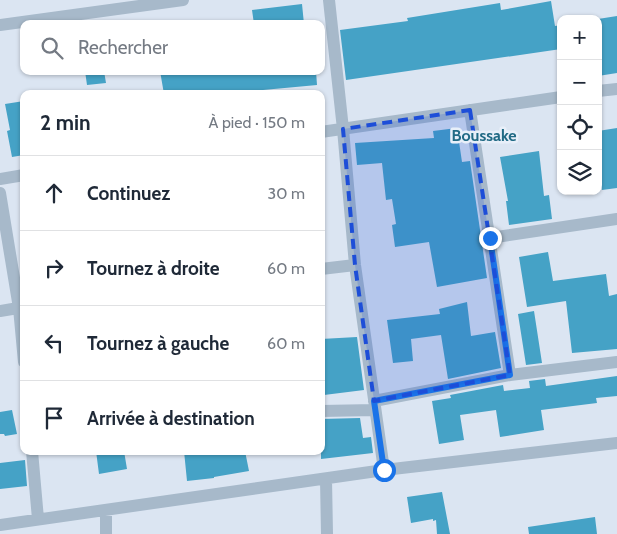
<!DOCTYPE html>
<html lang="fr">
<meta charset="utf-8">
<style>
body{margin:0;font-family:Cabin,sans-serif;background:#f6f6f7;color:#1f2937}
.controls{position:absolute;right:15px;top:15px;display:grid;overflow:hidden;border-radius:10px;box-shadow:0 1px 4px #0004}
.controls button{width:45px;height:45px;display:grid;place-items:center;padding:0;border:0;border-bottom:1px solid #e0e1e3;background:#fff;color:#1f2937;font:25px sans-serif}
.stop{position:absolute;width:15px;height:15px;margin:-11px;border:4px solid #1a73e8;border-radius:50%;background:#fff}
.stop.end{background:#1a73e8;border-color:#fff;box-shadow:0 1px 5px #0008}
.list{margin:0;padding:0;list-style:none}
h2{display:flex;justify-content:space-between;align-items:center;height:65px;margin:0;padding:0 20px;font-size:21px}
h2 small{font-size:16px;font-weight:400;color:#747a83}
.list li{display:grid;grid-template-columns:32px 1fr auto;gap:15px;align-items:center;box-sizing:border-box;height:75px;padding:0 20px;border-top:1px solid #e0e1e3}
.list b{display:block;font-size:19px;white-space:nowrap}
.list em{font-size:16px;font-style:normal;color:#747a83}
.icon{flex:none;width:28px;height:28px;fill:none;stroke:currentColor;stroke-width:2;stroke-linecap:round;stroke-linejoin:round}
.map{position:relative;flex:none;width:617px;height:534px;overflow:hidden}
.search{position:absolute;background:#fff;box-shadow:0 1px 4px #0004;left:20px;top:20px;width:305px;height:55px;display:flex;align-items:center;gap:12px;box-sizing:border-box;padding:0 18px;border-radius:10px;color:#747a83;font-size:19px}
.panel{position:absolute;background:#fff;box-shadow:0 1px 4px #0004;left:20px;top:90px;width:305px;height:365px;border-radius:10px}
.map>svg:first-child{display:block}
.building{fill:#45a2c6}
.lines{fill:none;stroke-linecap:round;stroke-linejoin:round}
.minor{stroke:#a7b9ca;stroke-width:12}
.route{stroke:#1a73e8;stroke-width:6}
.marked{fill:#1d4ed8;fill-opacity:0.2;stroke:#1d4ed8;stroke-width:4;stroke-dasharray:10 6;stroke-linejoin:round}
.labels{text-anchor:middle;stroke-width:5;stroke-linejoin:round;paint-order:stroke}
.neighbourhood-label{font-size:16px;font-weight:bold;fill:#216a85;stroke:#e8eff9}
</style>
<div class="map">
<svg width="617" height="534" viewBox="0 0 617 534">
<rect width="100%" height="100%" fill="#dbe5f2"/>
<path class="building" d="M551 1 555 26 561 25V49L346 80 340 30 408 21 407 18 500 3 501 10Z
M302 4 304 24H254L252 10Z
M617 16V73L598 76V19Z
M85 71H104L106 83 87 85Z
M160 71H316L317 85 263 90 264 92 252 94H164Z
M24 101V155L12 157 7 131 10 130 5 104Z
M457 128 462 162 470 161 487 278 437 287 429 242 395 247 392 225 396 224 392 199 386 200 382 163 357 165 355 143 434 138 433 131Z
M617 128V188L602 190 598 163V131Z
M539 151 544 196 549 195 552 219 509 225 506 201H508L500 157Z
M548 252 553 281 606 274 609 296 617 294V349L572 353 566 301 527 307 519 257Z
M467 302 471 336 495 332 501 368 448 379 441 335 411 339 413 361 393 363 387 320 440 314 439 309Z
M534 311 542 363 526 365 518 314Z
M357 337 364 390 324 395 321 339Z
M617 376V396L596 398 597 403 541 410 544 430 500 437 496 410 460 415 464 440 439 444 432 401 451 398 450 395 503 385 504 391 530 388 529 381 545 379 546 386Z
M12 410 17 434 5 436 4 434H0V412Z
M360 418 363 438 371 437 373 453 321 459V419Z
M96 451H124L127 469 99 474Z
M184 451H245L249 471 214 477V478L187 481Z
M25 460 27 486 0 489V463Z
M442 492 450 534H437L436 520 433 521V519L411 523 407 497Z
M595 517 597 534H529L528 527Z"/>
<g class="lines">
<path class="minor" d="M329 0 343 129 355 265 384 470
M0 25 183 0
M598 91 617 89
M470 110 510 375
M321 132 561 97
M0 179 24 175
M0 193 19 308 24 362
M490 238 617 219
M321 269 355 265
M0 311 24 307
M374 401 510 375 617 362
M321 411 375 410
M32 451 38 519
M326 479 327 534
M106 510V534
M0 525 384 470 617 443"/>
</g>
<g class="lines">
<path class="route" d="M384 470 374 401 510 375 490 238"/>
</g>
<path class="marked" d="M470 110 510 375 374 401 355 265 343 129Z"/>
<g class="labels">
<g class="neighbourhood-label">
<text x="484" y="141">Boussake</text>
</g>
</g>
</svg>
<div class="controls">
<button>+</button>
<button>−</button>
<button><svg class="icon" aria-label="locate" viewBox="0 0 24 24"><circle cx="12" cy="12" r="6"/><path d="M12 2v4M12 18v4M2 12h4M18 12h4"/></svg></button>
<button><svg class="icon" aria-label="layers" viewBox="0 0 24 24"><path d="M12 4l9 5-9 5-9-5zM3 14l9 5 9-5"/></svg></button>
</div>
<div class="stop" style="left:384px;top:470px"></div>
<div class="stop end" style="left:490px;top:238px"></div>
<div class="search"><svg class="icon" aria-label="search" viewBox="0 0 24 24"><circle cx="10" cy="10" r="6"/><path d="M15 15l6 6"/></svg>Rechercher</div>
<section class="panel">
<h2>2 min<small>À pied · 150 m</small></h2>
<ul class="list">
<li><svg class="icon" aria-label="ahead" viewBox="0 0 24 24"><path d="M12 20V5M6 11l6-6 6 6"/></svg><div><b>Continuez</b></div><em>30 m</em></li>
<li><svg class="icon" aria-label="right" viewBox="0 0 24 24"><path d="M7 20v-9h11M14 6l5 5-5 5"/></svg><div><b>Tournez à droite</b></div><em>60 m</em></li>
<li><svg class="icon" aria-label="left" viewBox="0 0 24 24"><path d="M17 20v-9H6M10 6l-5 5 5 5"/></svg><div><b>Tournez à gauche</b></div><em>60 m</em></li>
<li><svg class="icon" aria-label="arrive" viewBox="0 0 24 24"><path d="M6 21V4h12l-3 4 3 4H6"/></svg><div><b>Arrivée à destination</b></div></li>
</ul>
</section>
</div>
